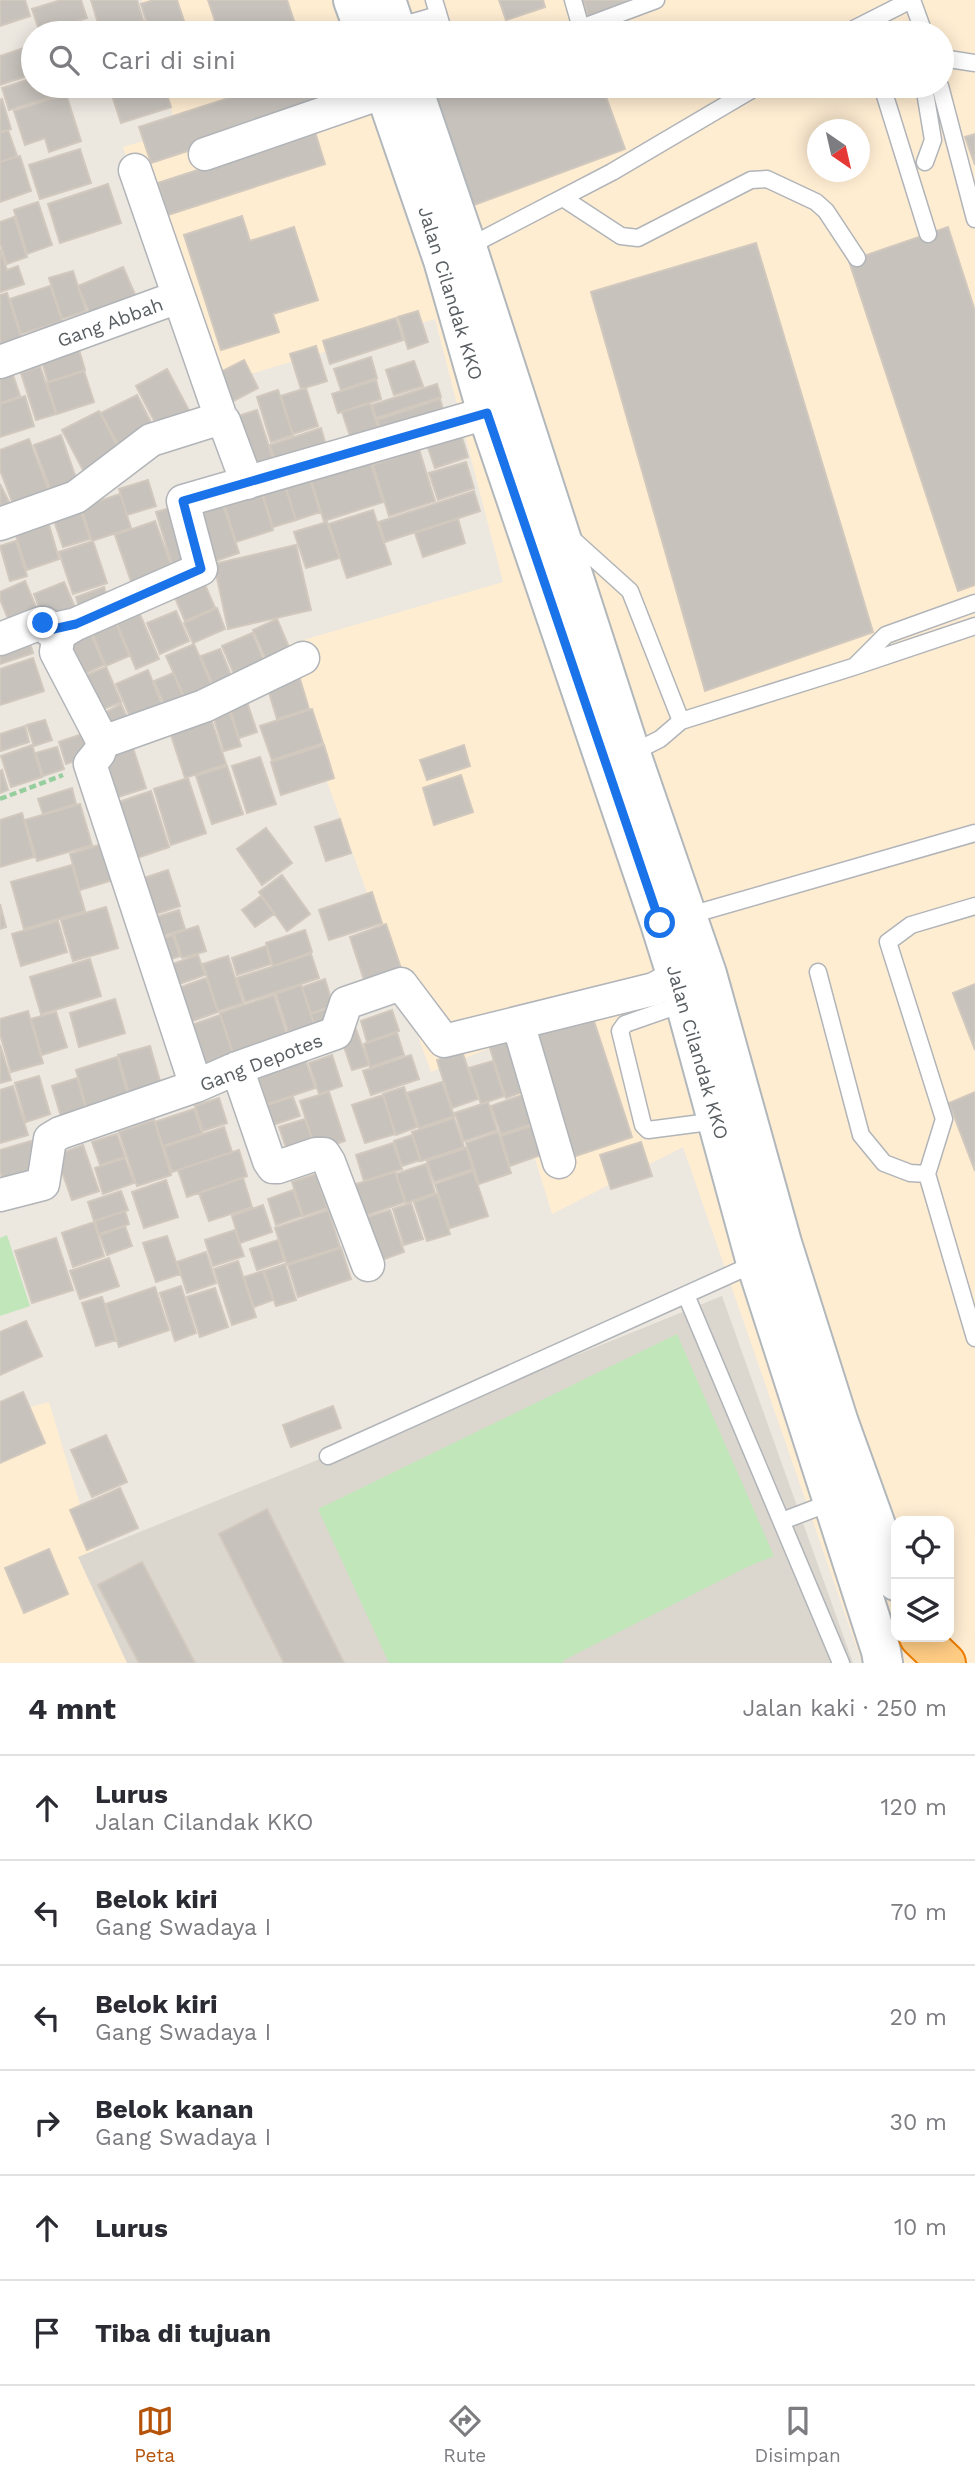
<!DOCTYPE html>
<html lang="id">
<meta charset="utf-8">
<style>
body{margin:0;font-family:"Work Sans",sans-serif;background:#f7f7f7;color:#2b2b33}
.controls{position:absolute;right:21px;bottom:21px;display:grid;overflow:hidden;border-radius:14px;box-shadow:0 4px 18px #0003}
.controls button{width:63px;height:63px;display:grid;place-items:center;padding:0;border:0;border-bottom:2px solid #e1e1e2;background:#fff;color:#2b2b33;font:35px sans-serif}
.compass{position:absolute;left:807px;top:119px;width:63px;height:63px;border-radius:50%;background:#fff;box-shadow:0 4px 18px #0003;rotate:146deg}
.stop{position:absolute;width:21px;height:21px;margin:-16px;border:5px solid #1a73e8;border-radius:50%;background:#fff}
.stop.end{background:#1a73e8;border-color:#fff;box-shadow:0 2px 7px #0008}
.list{margin:0;padding:0;list-style:none}
h2{display:flex;justify-content:space-between;align-items:center;height:91px;margin:0;padding:0 28px;font-size:30px}
h2 small{font-size:23px;font-weight:400;color:#7c7c81}
.list li{display:grid;grid-template-columns:46px 1fr auto;gap:21px;align-items:center;box-sizing:border-box;height:105px;padding:0 28px;border-top:2px solid #e1e1e2}
.list b{display:block;font-size:26px;white-space:nowrap}
.list p{margin:0;font-size:23px;white-space:nowrap;color:#7c7c81}
.list em{font-size:23px;font-style:normal;color:#7c7c81}
.icon{flex:none;width:38px;height:38px;fill:none;stroke:currentColor;stroke-width:2;stroke-linecap:round;stroke-linejoin:round}
.map{position:relative;flex:none;width:975px;height:1663px;overflow:hidden}
.search{position:absolute;background:#fff;box-shadow:0 4px 18px #0003;left:21px;right:21px;top:21px;height:77px;display:flex;align-items:center;gap:18px;box-sizing:border-box;padding:0 24px;border-radius:38px;color:#7c7c81;font-size:26px}
.sheet{height:721px;background:#fff}
nav{display:flex;justify-content:space-around;align-items:center;box-sizing:border-box;height:98px;border-top:2px solid #e1e1e2;background:#fff;font-size:19px;color:#7c7c81}
nav a{display:grid;justify-items:center;gap:4px}
nav .on{color:#b45309}
.map>svg:first-child{display:block}
.commercial{fill:#ffedd2;fill-rule:evenodd}
.education{fill:#dcd7ce}
.green{fill:#c1e6ba}
.building{fill:#c7c2bc;stroke:#d1c8be;stroke-width:2}
.lines{fill:none;stroke-linecap:round;stroke-linejoin:round}
.lane-casing{stroke:#b1b4b8;stroke-width:19}
.street-casing{stroke:#b1b4b8;stroke-width:35}
.secondary-casing{stroke:#b1b7bb;stroke-width:42}
.highway-casing{stroke:#ec7d00;stroke-width:42}
.path{stroke:#97ce9e;stroke-width:4.5;stroke-dasharray:7 3.5;stroke-linecap:butt}
.lane{stroke:#fff;stroke-width:16}
.street{stroke:#fff;stroke-width:32}
.secondary{stroke:#fff;stroke-width:38}
.highway{stroke:#ffcc84;stroke-width:38}
.route{stroke:#1a73e8;stroke-width:9}
.labels{text-anchor:middle;stroke-width:6;stroke-linejoin:round;paint-order:stroke}
.street-label{font-size:19px;fill:#585e61;stroke:#fff}
</style>
<div class="map">
<svg width="975" height="1663" viewBox="0 0 975 1663">
<rect width="100%" height="100%" fill="#ece7df"/>
<path class="commercial" d="M142 0H975V1663H862L683 1147 552 1214 500 1044 431 1072 279 647 503 582 435 319 200 389 123 147 177 131 165 86H942V33H151ZM818 130H860V172H818ZM896 1521H949V1637H896Z
M49 1402 128 1663H0V1415Z"/>
<path class="education" d="M722 1296 853 1663H127L78 1557Z"/>
<path class="green" d="M7 1235 30 1306 0 1316V1238Z
M677 1334 774 1556 747 1567 564 1660 563 1663H389L318 1509Z"/>
<path class="building" d="M0 0H25L30 16 0 26Z
M61 0H81L87 18 40 33 32 9Z
M91 0H137L143 20 101 33Z
M154 0H177L188 33H150L141 4Z
M208 0H287L298 33H219Z
M499 0H543L545 7 506 20Z
M583 0H627L629 6 589 19Z
M144 21 148 33H106Z
M33 45V74L0 85V56Z
M33 78V86H54L57 95 9 110 2 88Z
M109 86H164L171 107 121 123Z
M266 86H356L359 95 151 163 139 127Z
M450 86H602L625 149 466 208 425 95Z
M66 94 81 141 49 152 45 138 25 145 14 111Z
M2 99 11 129 0 132V100Z
M8 130 17 156 0 162V133Z
M315 132 325 164 168 215 158 183Z
M975 134V165L965 137Z
M80 149 91 183 40 199 29 165Z
M20 156 31 191 0 202V162Z
M108 184 121 223 60 243 48 204Z
M38 202 52 245 27 254 14 210Z
M242 216 250 241 294 227 318 300 273 314 279 332 221 350 184 235Z
M14 217 27 257 7 264 0 243V222Z
M948 227 975 311V585L958 591 849 261Z
M756 243 873 632 705 691 591 292Z
M0 249 7 270 18 266 24 284 0 292Z
M123 267 140 306 95 326 78 286Z
M73 271 86 311 62 319 49 278Z
M50 286 62 321 21 334 10 299Z
M7 293 23 343 0 351V295Z
M418 311 428 342 408 349 398 317Z
M396 318 403 340 330 364 323 341Z
M77 343 85 370 48 382 40 355Z
M316 346 327 381 301 389 290 354Z
M371 357 377 378 341 390 334 369Z
M244 360 258 388 226 405 211 377Z
M414 361 423 386 394 395 386 370Z
M40 366 56 414 36 420 21 373Z
M11 369 20 396 0 403V372Z
M167 369 192 416 160 432 136 386Z
M84 371 94 402 57 414 47 383Z
M376 380 381 399 338 413 332 394Z
M437 384 441 397 376 418 372 405Z
M306 388 318 426 293 434 281 396Z
M278 390 293 435 271 442 257 397Z
M137 395 156 432 121 450 101 413Z
M25 396 34 426 0 437V404Z
M440 399 446 420 384 441 377 420Z
M370 403 382 439 354 448 342 412Z
M257 410 275 465 246 474 229 419Z
M99 411 121 453 84 472 62 430Z
M321 428 328 453 278 469 270 445Z
M461 434 468 457 435 468 427 445Z
M61 435 78 484 52 494 34 445Z
M29 439 52 499 16 512 0 470V450Z
M419 449 435 501 389 516 373 465Z
M369 458 383 502 324 521 310 477Z
M466 462 474 488 438 500 429 473Z
M310 479 320 512 296 520 285 487Z
M148 480 156 506 127 515 119 489Z
M0 484 12 508 0 514Z
M286 488 296 520 273 527 263 495Z
M474 491 480 511 385 542 379 522Z
M120 494 131 528 92 541 81 507Z
M262 494 273 530 236 542 225 506Z
M222 502 239 553 207 564 191 512Z
M174 507 190 558 172 564 156 512Z
M80 509 90 539 63 547 53 518Z
M373 510 391 564 347 578 329 524Z
M458 519 465 543 423 557 415 533Z
M155 521 175 576 134 590 115 535Z
M327 522 339 558 306 568 294 532Z
M49 525 59 559 27 570 16 536Z
M16 541 27 576 10 581 0 546Z
M93 541 107 583 73 594 59 552Z
M296 545 311 610 228 629 214 564Z
M203 580 215 608 185 621 173 593Z
M25 581 41 619 13 631 0 599V592Z
M64 582 77 612 46 625 34 594Z
M104 587 110 607 82 617 76 597Z
M217 608 225 629 193 643 184 623Z
M138 610 159 659 136 669 115 619Z
M176 611 189 641 160 654 147 623Z
M277 619 294 659 270 669 253 630Z
M116 623 129 656 106 666 92 633Z
M88 627 104 665 75 678 60 639Z
M27 633 33 653 0 664V642Z
M252 633 267 668 237 681 222 646Z
M194 644 214 691 187 703 166 656Z
M220 649 234 682 215 690 201 656Z
M33 658 44 691 0 705V669Z
M106 667 121 702 92 714 77 679Z
M297 669 309 709 277 719 265 679Z
M148 670 164 710 133 724 116 684Z
M173 673 187 705 168 713 154 681Z
M246 699 257 732 239 738 229 705Z
M121 704 131 726 106 737 97 717Z
M228 708 241 746 224 751 212 713Z
M312 709 323 743 272 760 260 726Z
M210 716 226 764 185 778 169 729Z
M45 720 52 740 34 746 27 725Z
M25 726 29 742 1 751 0 734Z
M85 733 92 755 66 764 59 742Z
M32 745 42 777 11 787 1 756Z
M132 745 146 788 115 798 102 755Z
M324 745 334 778 281 795 271 762Z
M464 745 470 766 427 780 420 760Z
M57 747 64 769 43 776 36 753Z
M260 757 276 804 247 813 232 766Z
M227 766 243 814 212 824 196 776Z
M2 770 8 790 0 793V771Z
M461 775 473 812 434 825 423 788Z
M188 778 206 833 171 845 154 789Z
M72 788 76 804 43 814 38 799Z
M151 791 169 847 137 858 119 802Z
M80 804 92 845 37 861 25 820Z
M22 813 34 857 0 867V820Z
M340 819 351 853 326 861 315 827Z
M266 828 292 863 262 885 237 849Z
M105 843 116 879 80 890 70 854Z
M72 865 85 911 24 929 11 882Z
M168 870 180 906 150 916 138 880Z
M282 875 310 914 287 931 259 892Z
M372 892 382 923 329 940 319 910Z
M261 896 274 914 255 927 242 910Z
M0 904 6 927 0 929Z
M106 907 118 948 73 961 61 920Z
M179 910 185 929 159 937 153 918Z
M58 921 67 952 21 966 12 934Z
M386 924 403 974 366 986 350 937Z
M198 926 206 951 182 958 174 934Z
M305 930 312 952 273 966 266 943Z
M173 935 180 956 159 963 152 942Z
M266 946 271 964 237 975 232 958Z
M311 954 319 978 245 1002 237 978Z
M198 955 205 975 168 988 161 968Z
M228 956 243 1003 218 1011 203 964Z
M90 959 101 996 41 1014 30 977Z
M206 978 218 1012 181 1025 170 991Z
M325 979 333 1006 311 1013 302 987Z
M975 984V1050L953 993Z
M301 985 317 1033 291 1041 276 994Z
M274 995 290 1045 236 1062 220 1013Z
M115 999 125 1033 79 1047 70 1013Z
M331 1007 317 1033 311 1014Z
M590 1009 632 1137 570 1158 528 1030Z
M392 1010 399 1031 367 1042 361 1021Z
M28 1011 43 1063 11 1072 0 1034V1019Z
M56 1012 67 1047 42 1055 31 1019Z
M220 1015 236 1063 199 1076 183 1028Z
M356 1029 369 1065 352 1070 340 1035Z
M397 1033 404 1055 370 1067 364 1044Z
M506 1039 523 1092 506 1098 489 1045Z
M0 1045 11 1080 0 1083Z
M150 1046 162 1088 130 1097 118 1055Z
M462 1051 478 1099 452 1108 437 1060Z
M303 1053 315 1088 267 1104 256 1069Z
M332 1055 342 1086 319 1094 309 1063Z
M411 1055 419 1079 371 1095 363 1071Z
M117 1057 128 1095 86 1107 76 1070Z
M493 1061 504 1096 481 1104 469 1068Z
M39 1076 50 1114 26 1122 15 1083Z
M77 1078 87 1112 62 1120 52 1086Z
M442 1082 454 1116 419 1128 407 1093Z
M13 1086 28 1135 0 1143V1090Z
M404 1087 417 1127 396 1135 383 1094Z
M329 1092 345 1141 316 1151 300 1101Z
M975 1092V1171L949 1103Z
M383 1095 395 1134 365 1143 352 1105Z
M522 1095 532 1124 501 1134 491 1106Z
M293 1097 300 1116 270 1126 264 1106Z
M219 1098 227 1123 203 1131 195 1106Z
M488 1102 497 1130 464 1141 455 1113Z
M194 1109 202 1133 163 1146 155 1122Z
M454 1118 464 1147 421 1161 412 1132Z
M305 1119 315 1148 289 1156 279 1127Z
M154 1120 171 1175 137 1186 119 1132Z
M532 1126 541 1155 510 1166 501 1136Z
M224 1127 232 1152 172 1172 164 1147Z
M498 1132 511 1173 479 1184 466 1143Z
M117 1134 125 1157 100 1165 92 1142Z
M412 1135 420 1160 402 1166 394 1141Z
M31 1141 41 1174 4 1185 0 1170V1150Z
M641 1142 652 1176 611 1189 600 1155Z
M393 1143 402 1169 364 1181 356 1155Z
M83 1145 99 1191 72 1200 56 1155Z
M466 1148 473 1169 434 1182 427 1161Z
M239 1150 247 1176 187 1197 178 1170Z
M125 1158 134 1183 103 1194 95 1168Z
M426 1164 435 1193 406 1203 396 1174Z
M473 1171 488 1216 450 1228 435 1184Z
M395 1172 405 1202 361 1217 350 1186Z
M316 1174 327 1208 303 1216 292 1182Z
M243 1178 252 1207 209 1221 199 1193Z
M166 1180 178 1217 144 1228 132 1192Z
M293 1190 302 1216 276 1225 268 1199Z
M121 1191 128 1210 94 1221 88 1202Z
M437 1194 450 1234 427 1241 414 1202Z
M411 1203 423 1239 404 1245 393 1209Z
M263 1205 272 1232 240 1243 232 1216Z
M328 1210 340 1247 287 1264 275 1228Z
M390 1210 404 1252 379 1261 365 1218Z
M125 1211 129 1224 99 1234 95 1221Z
M94 1222 104 1256 73 1267 62 1233Z
M125 1226 132 1246 107 1255 100 1235Z
M235 1230 244 1256 213 1266 205 1240Z
M167 1236 180 1274 156 1282 143 1243Z
M56 1238 73 1290 32 1303 15 1251Z
M278 1240 284 1261 257 1270 250 1249Z
M341 1248 351 1279 298 1297 288 1265Z
M206 1252 216 1283 187 1293 177 1262Z
M109 1258 119 1286 80 1299 70 1271Z
M238 1261 256 1317 232 1325 214 1269Z
M285 1264 296 1300 276 1306 264 1271Z
M263 1271 273 1300 254 1307 244 1277Z
M181 1286 196 1333 175 1341 160 1293Z
M155 1287 169 1330 119 1347 106 1304Z
M215 1288 228 1327 200 1337 187 1297Z
M102 1297 116 1340 96 1346 82 1303Z
M26 1321 42 1356 0 1375V1332Z
M23 1392 45 1443 0 1463V1402Z
M333 1406 341 1428 291 1447 283 1425Z
M106 1435 127 1482 92 1497 71 1450Z
M120 1488 138 1528 87 1550 70 1510Z
M267 1509 344 1663H284L219 1534Z
M49 1549 68 1594 24 1613 5 1568Z
M142 1562 195 1663H139L98 1585Z"/>
<g class="lines">
<g class="lane-casing">
<path id="lane" d="M434 0 444 33
M912 0 924 33
M393 28 438 15
M581 28 656 0
M567 33 581 28 573 0
M846 33 911 0
M942 58 975 63
M882 86 928 234
M924 86 933 140 925 162
M940 86 975 219
M563 198 621 236 638 238 751 180 767 179 816 202 826 211 857 258
M466 248 612 172 758 86
M569 536 630 591 681 721
M856 665 886 635 975 603
M632 753 660 739 681 721 853 667 975 626
M975 906 911 925 888 942 944 1119 927 1174 975 1338
M687 916 975 833
M818 972 861 1135 884 1163 910 1173 927 1174
M685 1003 625 1024 620 1031 643 1125 648 1130 717 1121
M686 1295 841 1663
M328 1456 756 1263
M782 1521 832 1502"/>
</g>
<g class="street-casing">
<path id="street" d="M205 154 402 86
M135 170 221 418
M0 362 178 297
M0 524 76 497 151 440 221 418 224 421 247 483
M0 639 41 623H44L49 630 76 624
M103 742 56 652 59 634 76 624 201 569 183 501 487 413
M103 742 99 753 90 764 196 1086
M103 742 204 706 303 658
M518 1023 559 1162
M237 1068 269 1161 273 1167H278L316 1154H324L329 1162 368 1265
M0 1195 43 1184 50 1139 60 1133 196 1086 237 1068 336 1033 346 1003 401 984 444 1041 654 989 677 977"/>
</g>
<g class="secondary-casing">
<path id="secondary" d="M353 0 365 33
M386 0 397 33
M383 86 443 260 487 413 660 923 685 1003 756 1263 881 1651 883 1663
M412 86 467 247 628 745 707 974 782 1243 839 1423 896 1581"/>
</g>
<g class="highway-casing">
<path id="highway" d="M919 1637 946 1663"/>
</g>
<path class="path" d="M0 799 63 775"/>
<use href="#lane" class="lane"/>
<use href="#street" class="street"/>
<use href="#secondary" class="secondary"/>
<use href="#highway" class="highway"/>
</g>
<g class="lines">
<path class="route" d="M43 623 49 630 76 624 201 569 183 501 487 413 660 923"/>
</g>
<g class="labels">
<g class="street-label">
<text transform="translate(451 293) rotate(73)" y="7">Jalan Cilandak KKO</text>
<text transform="translate(110 322) rotate(-20)" y="7">Gang Abbah</text>
<text transform="translate(698 1052) rotate(74)" y="7">Jalan Cilandak KKO</text>
<text transform="translate(261 1062) rotate(-21)" y="7">Gang Depotes</text>
</g>
</g>
</svg>
<div class="controls">
<button><svg class="icon" aria-label="locate" viewBox="0 0 24 24"><circle cx="12" cy="12" r="6"/><path d="M12 2v4M12 18v4M2 12h4M18 12h4"/></svg></button>
<button><svg class="icon" aria-label="layers" viewBox="0 0 24 24"><path d="M12 4l9 5-9 5-9-5zM3 14l9 5 9-5"/></svg></button>
</div>
<svg class="compass" viewBox="-18 -18 36 36"><path d="M0-13l5 13h-10z" fill="#e53935"/><path d="M0 13l5-13h-10z" fill="#7c7c81"/></svg>
<div class="stop" style="left:660px;top:923px"></div>
<div class="stop end" style="left:43px;top:623px"></div>
<div class="search"><svg class="icon" aria-label="search" viewBox="0 0 24 24"><circle cx="10" cy="10" r="6"/><path d="M15 15l6 6"/></svg>Cari di sini</div>
</div>
<section class="sheet">
<h2>4 mnt<small>Jalan kaki · 250 m</small></h2>
<ul class="list">
<li><svg class="icon" aria-label="ahead" viewBox="0 0 24 24"><path d="M12 20V5M6 11l6-6 6 6"/></svg><div><b>Lurus</b><p>Jalan Cilandak KKO</p></div><em>120 m</em></li>
<li><svg class="icon" aria-label="left" viewBox="0 0 24 24"><path d="M17 20v-9H6M10 6l-5 5 5 5"/></svg><div><b>Belok kiri</b><p>Gang Swadaya I</p></div><em>70 m</em></li>
<li><svg class="icon" aria-label="left" viewBox="0 0 24 24"><path d="M17 20v-9H6M10 6l-5 5 5 5"/></svg><div><b>Belok kiri</b><p>Gang Swadaya I</p></div><em>20 m</em></li>
<li><svg class="icon" aria-label="right" viewBox="0 0 24 24"><path d="M7 20v-9h11M14 6l5 5-5 5"/></svg><div><b>Belok kanan</b><p>Gang Swadaya I</p></div><em>30 m</em></li>
<li><svg class="icon" aria-label="ahead" viewBox="0 0 24 24"><path d="M12 20V5M6 11l6-6 6 6"/></svg><div><b>Lurus</b></div><em>10 m</em></li>
<li><svg class="icon" aria-label="arrive" viewBox="0 0 24 24"><path d="M6 21V4h12l-3 4 3 4H6"/></svg><div><b>Tiba di tujuan</b></div></li>
</ul>
</section>
<nav>
<a class="on"><svg class="icon" aria-label="map" viewBox="0 0 24 24"><path d="M3 6l6-2 6 2 6-2v14l-6 2-6-2-6 2zM9 4v14M15 6v14"/></svg>Peta</a>
<a><svg class="icon" aria-label="directions" viewBox="0 0 24 24"><path d="M12 3l9 9-9 9-9-9zM9 14v-3h6M13 9l2 2-2 2"/></svg>Rute</a>
<a><svg class="icon" aria-label="saved" viewBox="0 0 24 24"><path d="M7 4h10v16l-5-4-5 4z"/></svg>Disimpan</a>
</nav>
